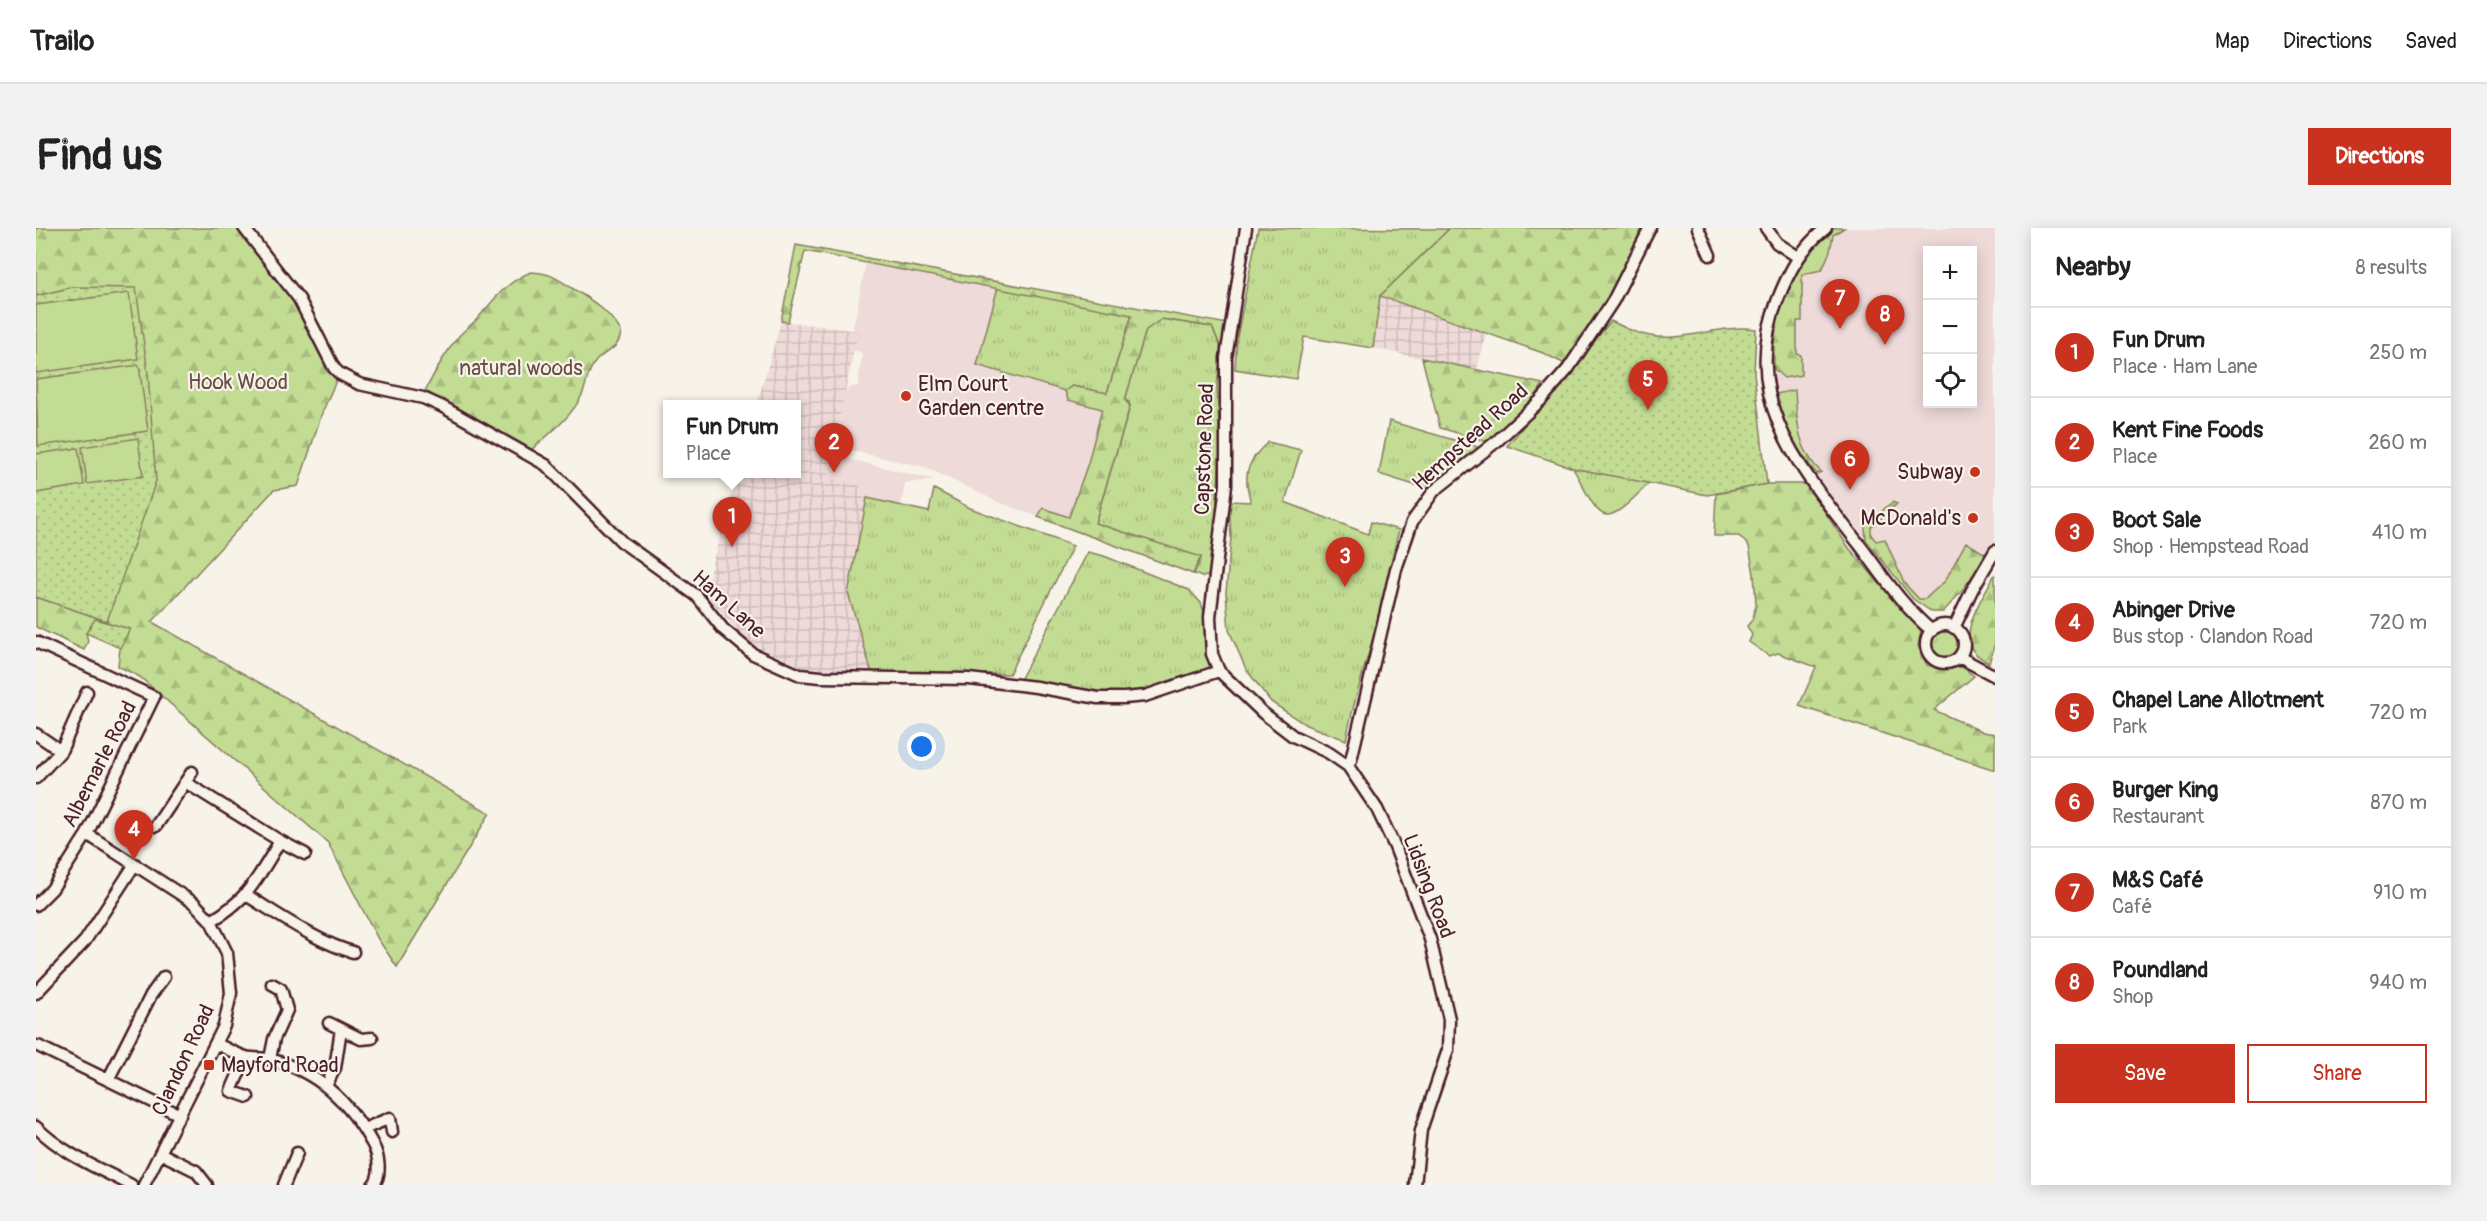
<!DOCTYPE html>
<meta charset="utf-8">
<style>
body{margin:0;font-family:Pangolin,sans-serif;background:#f2f2f2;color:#222}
.controls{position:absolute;right:18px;top:18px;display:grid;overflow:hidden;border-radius:0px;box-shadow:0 3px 15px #0003}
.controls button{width:54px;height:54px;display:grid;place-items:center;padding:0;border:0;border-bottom:2px solid #e0e0e0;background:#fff;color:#222;font:30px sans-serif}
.you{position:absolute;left:886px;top:519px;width:21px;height:21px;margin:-15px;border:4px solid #fff;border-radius:50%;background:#1a73e8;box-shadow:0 0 0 9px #1a73e833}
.badge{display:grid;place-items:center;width:39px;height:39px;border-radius:50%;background:#c8321e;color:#fff;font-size:20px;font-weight:700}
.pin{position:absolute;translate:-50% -50px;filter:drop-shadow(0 2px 3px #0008)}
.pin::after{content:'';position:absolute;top:32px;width:21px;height:18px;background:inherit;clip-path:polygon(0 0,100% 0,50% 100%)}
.popup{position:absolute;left:627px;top:172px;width:138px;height:78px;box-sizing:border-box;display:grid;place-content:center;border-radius:0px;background:#fff;filter:drop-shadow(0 2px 4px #0005);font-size:20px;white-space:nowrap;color:#767676}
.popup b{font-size:22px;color:#222}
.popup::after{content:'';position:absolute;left:50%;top:100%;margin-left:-12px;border:12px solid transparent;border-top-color:#fff}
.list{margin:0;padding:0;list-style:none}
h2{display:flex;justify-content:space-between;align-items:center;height:78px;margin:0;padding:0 24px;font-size:26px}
h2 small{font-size:20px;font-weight:400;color:#767676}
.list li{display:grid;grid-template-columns:39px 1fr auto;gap:18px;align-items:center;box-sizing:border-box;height:90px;padding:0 24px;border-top:2px solid #e0e0e0}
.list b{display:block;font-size:22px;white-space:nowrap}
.list p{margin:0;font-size:20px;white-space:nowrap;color:#767676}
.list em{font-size:20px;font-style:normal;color:#767676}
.actions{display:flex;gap:12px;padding:18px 24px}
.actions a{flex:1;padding:14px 0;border:2px solid #c8321e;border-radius:0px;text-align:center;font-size:21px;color:#c8321e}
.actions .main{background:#c8321e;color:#fff}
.icon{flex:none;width:33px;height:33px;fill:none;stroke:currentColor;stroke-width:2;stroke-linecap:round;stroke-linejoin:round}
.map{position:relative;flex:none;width:1959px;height:957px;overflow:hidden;border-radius:0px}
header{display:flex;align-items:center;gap:36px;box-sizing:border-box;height:84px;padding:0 30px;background:#fff;border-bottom:2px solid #e0e0e0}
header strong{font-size:28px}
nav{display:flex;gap:33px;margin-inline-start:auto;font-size:21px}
.intro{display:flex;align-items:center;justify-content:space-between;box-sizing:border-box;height:144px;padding:0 36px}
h1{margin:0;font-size:42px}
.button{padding:15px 27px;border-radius:0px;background:#c8321e;color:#fff;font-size:21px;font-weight:700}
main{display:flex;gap:36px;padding:0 36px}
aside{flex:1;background:#fff;border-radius:0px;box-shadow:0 3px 15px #0003}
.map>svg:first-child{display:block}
.built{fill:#eedad9;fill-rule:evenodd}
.industrial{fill:url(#industrial-grid)}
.grass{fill:url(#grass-tufts);stroke:#867e5f;stroke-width:1.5}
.forest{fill:url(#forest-firs);stroke:#867e5f;stroke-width:1.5}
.park{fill:url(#park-dots);stroke:#867e5f;stroke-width:1.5}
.pitch{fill:#c2dc93;stroke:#867e5f;stroke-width:1.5}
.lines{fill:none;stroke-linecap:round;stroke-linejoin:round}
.minor-casing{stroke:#4a1f2b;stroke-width:15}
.minor{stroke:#f7f3e8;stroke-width:10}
.poi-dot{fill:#c8321e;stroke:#f7f3e8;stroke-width:2}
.labels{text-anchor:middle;stroke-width:4.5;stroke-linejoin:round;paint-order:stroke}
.park-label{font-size:21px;fill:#684e45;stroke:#f7f3e8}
.poi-label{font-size:21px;fill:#4a1f2b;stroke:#f7f3e8;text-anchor:start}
.street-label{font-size:21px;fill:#4a1f2b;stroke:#f7f3e8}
</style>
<header>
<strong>Trailo</strong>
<nav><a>Map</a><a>Directions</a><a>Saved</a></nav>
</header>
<div class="intro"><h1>Find us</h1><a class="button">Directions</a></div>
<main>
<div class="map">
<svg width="1959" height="957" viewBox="0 0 1959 957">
<defs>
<pattern id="industrial-grid" width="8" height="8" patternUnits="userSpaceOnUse" patternTransform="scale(1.5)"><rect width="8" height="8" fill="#eedad9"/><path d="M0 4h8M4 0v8" fill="none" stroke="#cebbba"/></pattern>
<pattern id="grass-tufts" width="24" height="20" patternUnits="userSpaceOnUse" patternTransform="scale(1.5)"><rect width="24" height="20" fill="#c2dc93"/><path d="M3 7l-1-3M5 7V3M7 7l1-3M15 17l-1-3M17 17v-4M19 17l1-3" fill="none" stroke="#a8bc7f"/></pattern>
<pattern id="forest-firs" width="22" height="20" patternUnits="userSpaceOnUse" patternTransform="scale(1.5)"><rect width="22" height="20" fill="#c2dc93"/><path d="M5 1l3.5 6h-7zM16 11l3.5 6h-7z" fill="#a8bc7f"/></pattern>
<pattern id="park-dots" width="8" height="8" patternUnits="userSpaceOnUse" patternTransform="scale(1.5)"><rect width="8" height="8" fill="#c2dc93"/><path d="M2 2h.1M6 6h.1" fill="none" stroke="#a8bc7f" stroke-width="1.8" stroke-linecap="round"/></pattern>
</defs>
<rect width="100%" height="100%" fill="#f7f3e8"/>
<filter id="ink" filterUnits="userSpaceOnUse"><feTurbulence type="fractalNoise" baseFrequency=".0167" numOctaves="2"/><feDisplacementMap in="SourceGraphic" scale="12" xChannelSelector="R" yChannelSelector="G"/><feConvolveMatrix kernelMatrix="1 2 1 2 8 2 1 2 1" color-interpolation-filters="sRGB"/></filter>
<g filter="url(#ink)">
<path class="built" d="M1808 0H1959V316L1926 363 1907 384H1894L1877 371 1765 229 1746 189 1738 158V112L1759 57 1776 28ZM1892 22H1936V176H1892Z
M830 35 962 59 941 137 1029 163 1032 172 1066 180 1052 235 1030 299 962 274 889 239 803 220 799 213 809 165 813 160 822 158 826 125 813 121Z
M796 227 870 245 899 252 869 255 865 278 823 268 825 258 791 251Z"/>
<path class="industrial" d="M1344 68 1450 105 1441 142 1337 120Z
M745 93 822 103 791 250 825 258 823 268 831 270 812 365 836 445 770 444 711 414 668 365 701 246H760V176H721Z"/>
<path class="grass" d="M1222 0 1413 1 1344 68 1337 120 1268 109 1260 151 1199 141 1201 109Z
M962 59 1096 87 1071 165 1036 158 1029 163 941 137Z
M1125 91 1176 99 1184 117 1185 127 1181 157 1184 225 1177 341 1172 348 1166 349 1158 346 1165 330 1059 295 1094 179 1093 174 1089 172 1110 102Z
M1353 193 1442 219 1394 262 1343 246Z
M1232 214 1265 222 1249 274 1332 306 1335 294 1363 302C1355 330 1352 359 1344 387 1332 429 1318 469 1310 512L1270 497 1235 474 1210 441 1193 402 1190 365 1195 309 1193 273 1215 274C1206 247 1211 233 1232 214Z
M1537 240 1613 255C1565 304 1567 295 1537 240Z
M898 261 934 280 1037 318 973 446 836 445 812 365 831 270 893 284Z
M1052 324 1068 328 1153 362 1165 375 1172 395 1175 436 1168 446 1093 466 1073 467 984 452Z
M1894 416a15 15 0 1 1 30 0a15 15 0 1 1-30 0Z"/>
<path class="forest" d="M0 0H203L258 70 302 148 286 185 262 258 238 262 116 394 454 585 361 739 342 711 292 615 104 449 82 438 84 420 94 401 50 405 52 413 48 422 0 399V369L71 393 37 59 0 68Z
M1414 0H1607L1573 72 1529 136 1507 125 1344 68Z
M1796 0H1808L1797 7 1794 23 1786 42 1766 46V93H1761V126L1765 127V147L1748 150 1738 141V112L1744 80 1774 18Z
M760 17 1192 96 1185 127 1184 117 1176 99 1126 91 1110 102 1089 172 1094 178 1059 295 1165 329 1157 346 1002 289 1007 280 1033 289 1052 235 1066 181 1032 172 1029 163 1036 158 1071 165 1096 87 769 23 752 94 745 93Z
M495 44C517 45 521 51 539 62 560 75 571 82 585 103 584 122 571 121 560 133 551 143 551 156 546 167 535 190 513 206 495 222L389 163C399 144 409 125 423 108 429 101 437 96 443 89 459 70 472 53 495 44Z
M1386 130 1507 156 1494 178 1452 214 1404 200Z
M1759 162C1761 194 1761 220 1785 244L1781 246C1760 223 1747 195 1740 166Z
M1731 256H1770L1813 320 1885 403 1882 418 1891 437 1908 441 1926 439 1938 448 1898 482 1947 504 1959 506V542L1763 478 1780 439 1742 425 1733 428 1713 414 1716 407 1711 398 1716 392 1720 377 1718 346 1713 318 1703 308H1678L1680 266Z
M1856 274 1861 276 1835 299V307L1840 313 1849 311 1868 355 1883 371H1889L1909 353 1930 314 1951 327 1926 363 1907 384H1896L1877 371 1830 312 1829 298Z
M1959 346V415L1953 435C1949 432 1941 428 1938 424 1922 403 1949 365 1959 346Z"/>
<path class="park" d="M37 59 100 60 112 146 120 253 71 393 0 369V68Z
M1575 93C1587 99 1600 106 1614 108 1649 114 1684 96 1720 101L1718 145 1731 256 1671 267 1537 240 1471 218Z
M59 391 94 401 84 420 50 405Z"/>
<path class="pitch" d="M93 65 102 131 0 145V77Z
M103 137 112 203 2 218 0 151Z
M102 210 107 248 51 256 46 219Z
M42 220 48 257 0 265V226Z"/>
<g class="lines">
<g class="minor-casing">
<path id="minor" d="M208 0 263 71 298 140 304 146 323 156 387 170 407 179 510 237 586 314 661 368 687 401 717 426 764 447 785 449 933 451 1000 459 1062 470H1088L1109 468 1183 443
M1210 0 1190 130V257L1174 389 1176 426 1183 443 1227 485 1257 508 1293 525 1312 538 1341 581 1359 619 1394 711 1413 791 1412 822 1385 902 1379 957
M1662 0 1674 27
M1730 0 1741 15 1762 29
M1790 0C1766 19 1753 43 1742 71 1702 170 1765 242 1823 316 1845 345 1867 379 1896 403
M1890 416a19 19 0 1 1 38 0a19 19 0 1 1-38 0Z
M1918 400 1936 362 1959 323
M0 414 118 469 51 606 16 661 0 677
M1923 429 1959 448
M0 506 25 523
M1312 538 1315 532 1360 341 1376 294 1398 263 1461 213 1505 172 1532 141 1577 73 1614 0
M0 550 25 523 51 464
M149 554 244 613C223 648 212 672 175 693
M120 598 156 544
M51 606 158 675 175 693 191 725 195 765 188 798 108 957
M244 613 269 626
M210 667C240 685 284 716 317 724
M0 765 49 713 99 636
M293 795 305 801
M180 816C190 820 200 826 210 829 218 831 226 830 233 831 282 843 314 874 337 917 343 928 346 948 337 957
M2 818 144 887
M210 829 195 863 212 869
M234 831 238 811 251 782 245 761 236 756
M72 852 115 767 128 749
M291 856 299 840 305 801 325 811 336 810
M0 899C27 926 62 940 95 957
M328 901 354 890 356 904
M124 925 160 943 171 957
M248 957 261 925"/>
</g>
<use href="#minor" class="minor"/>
</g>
</g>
<g class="poi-dot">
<circle cx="870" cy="168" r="6"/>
<circle cx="1939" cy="244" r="6"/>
<circle cx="1937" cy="290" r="6"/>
<rect x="167" y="831" width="12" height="12" rx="3"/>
</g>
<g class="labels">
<g class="park-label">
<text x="485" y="147">natural woods</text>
<text x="202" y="161">Hook Wood</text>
</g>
<g class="poi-label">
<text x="882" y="163">Elm Court<tspan x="882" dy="24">Garden centre</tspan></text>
<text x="1927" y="251" text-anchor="end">Subway</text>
<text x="1925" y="297" text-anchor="end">McDonald's</text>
<text x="185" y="844">Mayford Road</text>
</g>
<g class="street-label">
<text transform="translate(1434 209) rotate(-42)" y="7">Hempstead Road</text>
<text transform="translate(1168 221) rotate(-88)" y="7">Capstone Road</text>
<text transform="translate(693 376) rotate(42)" y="7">Ham Lane</text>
<text transform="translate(63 536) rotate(-63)" y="7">Albemarle Road</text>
<text transform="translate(1393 658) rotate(69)" y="7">Lidsing Road</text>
<text transform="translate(147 832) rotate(-65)" y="7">Clandon Road</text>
</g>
</g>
</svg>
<div class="controls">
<button>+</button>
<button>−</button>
<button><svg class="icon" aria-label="locate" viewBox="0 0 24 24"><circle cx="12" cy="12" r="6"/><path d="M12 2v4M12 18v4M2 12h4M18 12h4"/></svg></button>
</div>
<div class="you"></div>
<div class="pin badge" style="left:696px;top:319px">1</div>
<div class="popup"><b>Fun Drum</b>Place</div>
<div class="pin badge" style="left:798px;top:245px">2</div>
<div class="pin badge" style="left:1309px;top:359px">3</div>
<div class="pin badge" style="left:98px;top:632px">4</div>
<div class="pin badge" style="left:1612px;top:182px">5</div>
<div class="pin badge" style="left:1814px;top:262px">6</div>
<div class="pin badge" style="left:1804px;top:101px">7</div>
<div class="pin badge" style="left:1849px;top:117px">8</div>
</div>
<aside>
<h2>Nearby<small>8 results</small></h2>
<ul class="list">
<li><span class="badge">1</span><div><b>Fun Drum</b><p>Place · Ham Lane</p></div><em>250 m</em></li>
<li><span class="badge">2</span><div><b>Kent Fine Foods</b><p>Place</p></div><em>260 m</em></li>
<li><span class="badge">3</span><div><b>Boot Sale</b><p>Shop · Hempstead Road</p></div><em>410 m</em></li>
<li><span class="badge">4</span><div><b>Abinger Drive</b><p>Bus stop · Clandon Road</p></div><em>720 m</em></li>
<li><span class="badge">5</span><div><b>Chapel Lane Allotment</b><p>Park</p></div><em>720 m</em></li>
<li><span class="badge">6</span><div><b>Burger King</b><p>Restaurant</p></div><em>870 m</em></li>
<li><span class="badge">7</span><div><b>M&amp;S Café</b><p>Café</p></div><em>910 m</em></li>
<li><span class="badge">8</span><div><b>Poundland</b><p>Shop</p></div><em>940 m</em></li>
</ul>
<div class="actions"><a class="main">Save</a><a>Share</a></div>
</aside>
</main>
